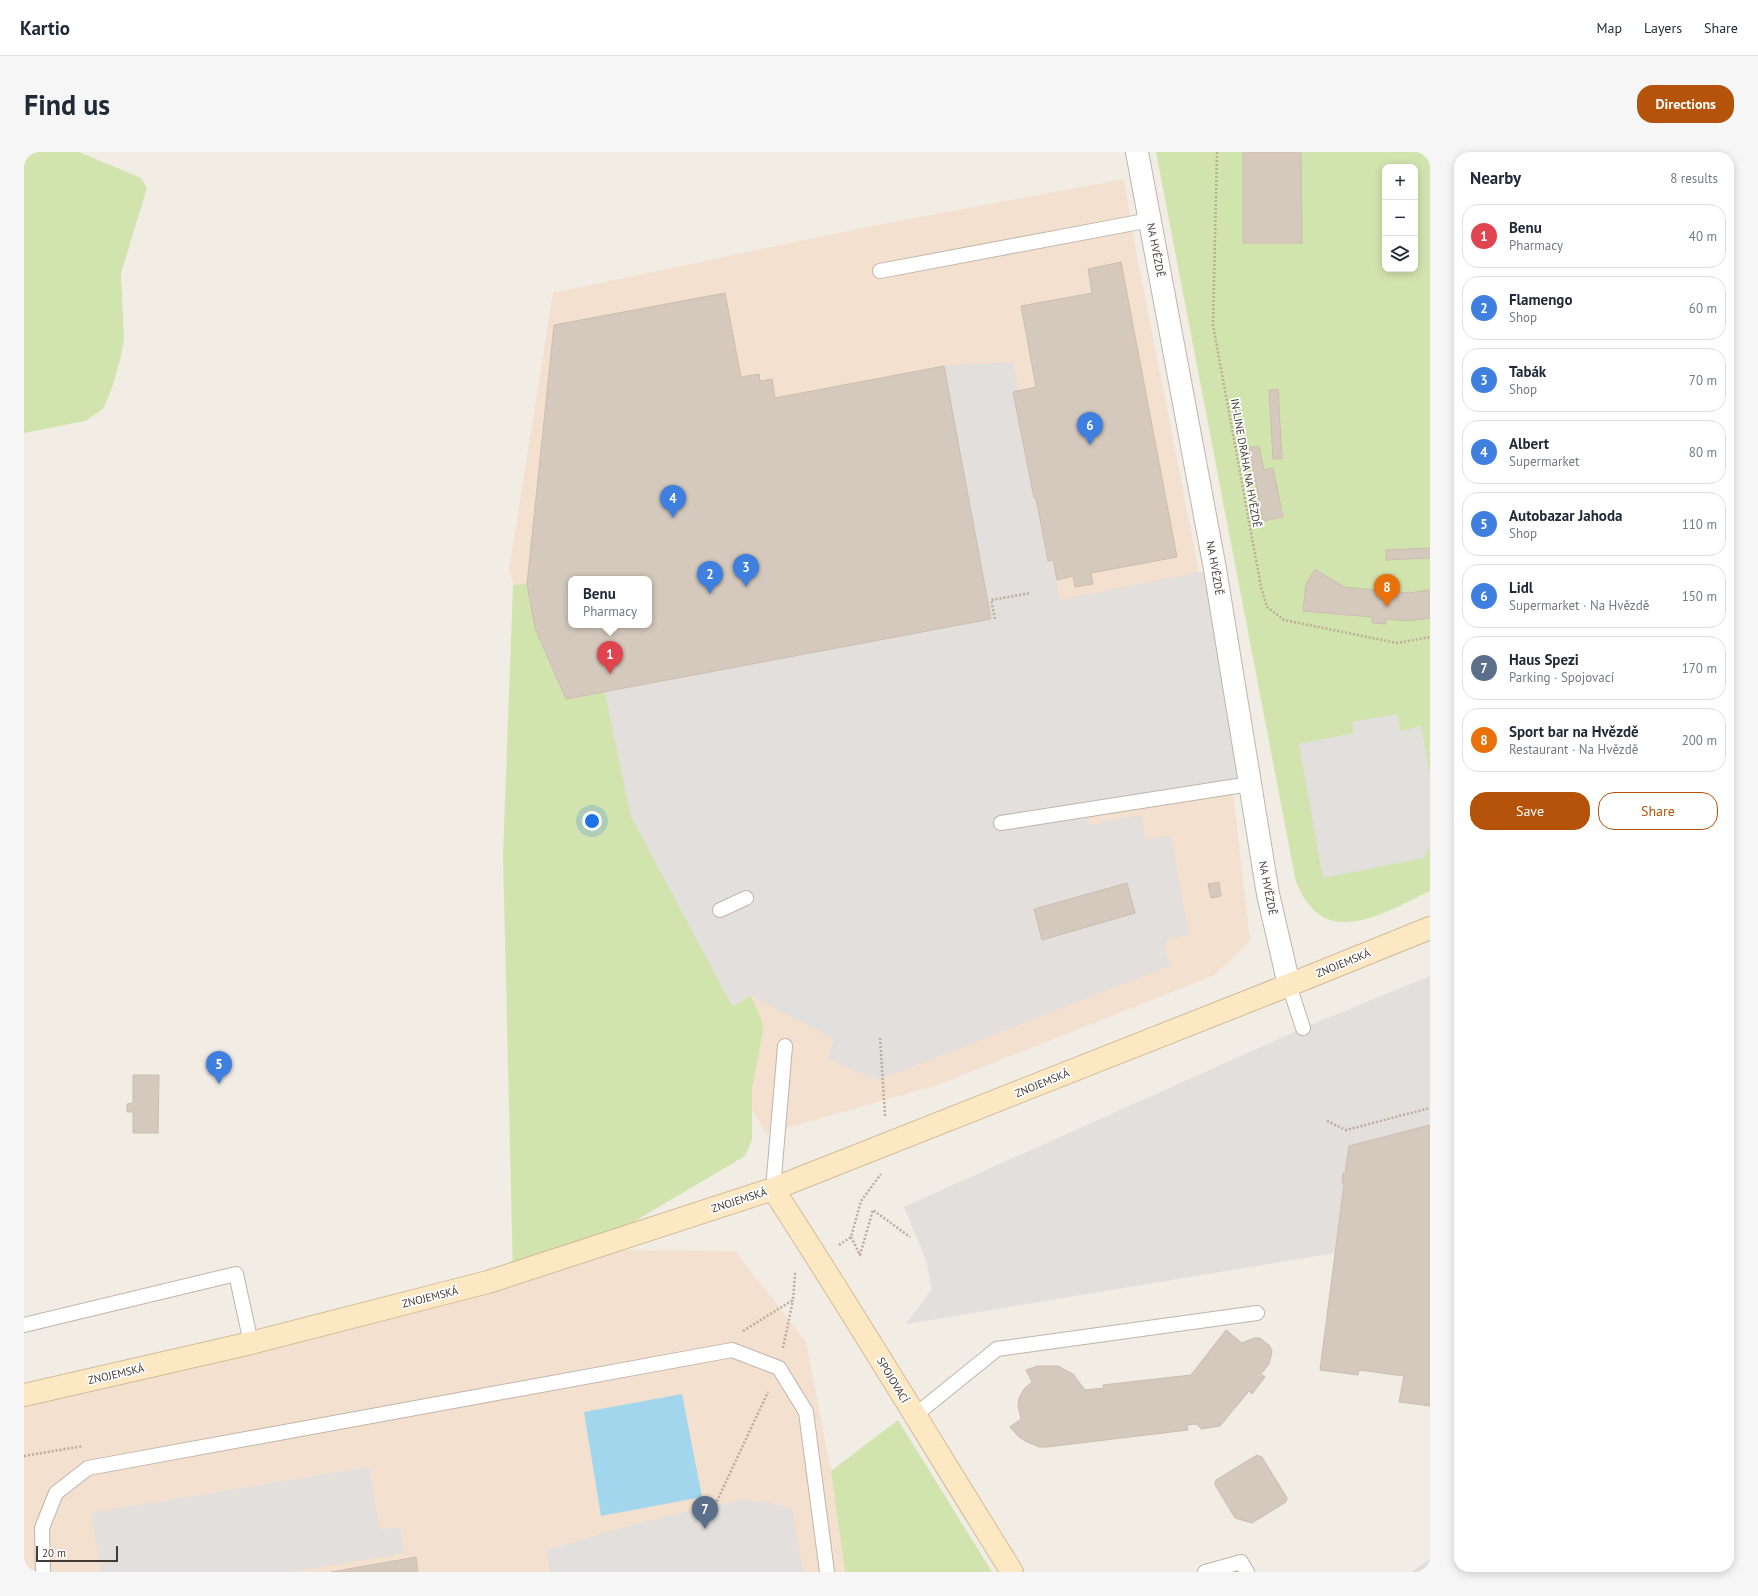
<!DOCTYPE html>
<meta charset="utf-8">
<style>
body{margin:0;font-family:"PT Sans",sans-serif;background:#f6f6f7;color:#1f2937}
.controls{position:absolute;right:12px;top:12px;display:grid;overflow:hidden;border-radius:8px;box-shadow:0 2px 10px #0003}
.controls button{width:36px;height:36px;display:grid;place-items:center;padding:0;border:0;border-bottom:1px solid #e0e1e3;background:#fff;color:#1f2937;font:20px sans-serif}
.scale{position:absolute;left:12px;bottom:10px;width:82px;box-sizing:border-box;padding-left:4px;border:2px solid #433b34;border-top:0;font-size:11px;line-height:14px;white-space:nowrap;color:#433b34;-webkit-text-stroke:3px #fff;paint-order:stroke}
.you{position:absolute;left:568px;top:669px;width:14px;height:14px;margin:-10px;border:3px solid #fff;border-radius:50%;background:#1a73e8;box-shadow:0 0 0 6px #1a73e833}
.badge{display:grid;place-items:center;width:26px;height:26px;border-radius:50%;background:#b45309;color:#fff;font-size:13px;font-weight:700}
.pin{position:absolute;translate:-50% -33px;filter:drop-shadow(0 1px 2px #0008)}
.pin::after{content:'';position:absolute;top:21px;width:14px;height:12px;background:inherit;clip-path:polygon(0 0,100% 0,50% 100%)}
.popup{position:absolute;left:544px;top:424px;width:84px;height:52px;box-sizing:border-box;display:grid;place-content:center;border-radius:8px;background:#fff;filter:drop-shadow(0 1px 3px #0005);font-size:13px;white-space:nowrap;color:#747a83}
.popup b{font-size:15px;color:#1f2937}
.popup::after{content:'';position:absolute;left:50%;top:100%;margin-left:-8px;border:8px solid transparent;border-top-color:#fff}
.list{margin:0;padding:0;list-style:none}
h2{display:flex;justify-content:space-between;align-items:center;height:52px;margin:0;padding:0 16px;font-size:17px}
h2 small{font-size:13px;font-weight:400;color:#747a83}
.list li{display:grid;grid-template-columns:26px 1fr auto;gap:12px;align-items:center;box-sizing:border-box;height:64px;margin:0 8px 8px;padding:0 8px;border:1px solid #e0e1e3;border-radius:16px}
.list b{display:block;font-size:15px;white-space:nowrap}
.list p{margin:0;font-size:13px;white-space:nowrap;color:#747a83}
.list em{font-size:13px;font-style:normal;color:#747a83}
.actions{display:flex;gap:8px;padding:12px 16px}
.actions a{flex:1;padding:9px 0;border:1px solid #b45309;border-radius:16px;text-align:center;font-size:14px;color:#b45309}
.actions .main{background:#b45309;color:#fff}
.icon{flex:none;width:22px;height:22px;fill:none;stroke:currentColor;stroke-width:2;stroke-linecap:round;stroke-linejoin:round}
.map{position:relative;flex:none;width:1406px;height:1420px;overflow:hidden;border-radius:16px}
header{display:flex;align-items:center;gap:24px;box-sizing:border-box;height:56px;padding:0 20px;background:#fff;border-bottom:1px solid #e0e1e3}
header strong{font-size:19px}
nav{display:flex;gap:22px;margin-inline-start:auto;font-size:14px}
.intro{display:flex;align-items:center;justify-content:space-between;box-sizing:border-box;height:96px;padding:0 24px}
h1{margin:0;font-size:28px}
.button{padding:10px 18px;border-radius:16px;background:#b45309;color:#fff;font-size:14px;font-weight:700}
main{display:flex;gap:24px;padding:0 24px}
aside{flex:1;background:#fff;border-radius:16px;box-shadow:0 2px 10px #0003}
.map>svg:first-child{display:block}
.commercial{fill:#f3e0cf;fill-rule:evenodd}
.industrial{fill:#e3ddd9}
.green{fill:#d2e4ae;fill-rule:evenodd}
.parking{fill:#e2dfdc}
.water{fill:#a2d6ec}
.building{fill:#d5c9bd;stroke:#ccbdae;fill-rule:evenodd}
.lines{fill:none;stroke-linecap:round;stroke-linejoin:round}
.lane-casing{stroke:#bfb5aa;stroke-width:16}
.street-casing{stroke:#bfb5aa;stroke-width:24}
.secondary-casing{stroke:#d2bc98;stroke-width:24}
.path{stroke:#bdac99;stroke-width:2.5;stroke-dasharray:2 2;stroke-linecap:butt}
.lane{stroke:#fff;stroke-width:14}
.street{stroke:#fff;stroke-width:22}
.secondary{stroke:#fce8c3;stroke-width:22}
.labels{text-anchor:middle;stroke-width:3.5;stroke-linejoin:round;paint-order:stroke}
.street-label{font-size:11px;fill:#433b34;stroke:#fff}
</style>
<header>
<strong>Kartio</strong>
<nav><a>Map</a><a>Layers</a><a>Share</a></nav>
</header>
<div class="intro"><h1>Find us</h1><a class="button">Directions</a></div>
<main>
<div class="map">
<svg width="1406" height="1420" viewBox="0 0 1406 1420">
<rect width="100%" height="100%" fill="#f1ece4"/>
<path class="commercial" d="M1100 27 1111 94 1178 435 1210 649 1226 789 1191 823 913 933 742 982 555 646 485 418 529 141 848 74ZM547 427H625V473H547Z
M562 1098 711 1099 782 1190 807 1319 821 1420H0V1243Z"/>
<path class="industrial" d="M1406 1407V1420H1387Z"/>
<path class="green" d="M0 0H55L117 26 123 36 97 121 100 187 96 208 88 236 79 257 61 269 0 281Z
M1132 0H1406V739C1375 753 1325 786 1293 761 1283 753 1277 741 1272 730ZM1361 15H1391V117H1361Z
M503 432 511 476 542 547 581 540 607 664 709 854 727 844 736 864 739 873 738 885 728 936V988L721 1004 562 1098 489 1123 479 702 489 433Z
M874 1268 968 1420H821L807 1319Z"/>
<path class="parking" d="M989 210 1036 448 1191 417 1226 632 1063 659 1065 673 1117 663 1122 687 1147 684 1165 783 1144 787 1140 797 1147 813 854 928 803 907 810 887 727 844 708 854 607 664 581 540 967 467 920 214Z
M1374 562 1376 579 1397 574 1406 623V694L1400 706 1299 726 1275 592 1330 581 1328 570Z
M1406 824V974L1325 994 1311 1101 882 1172 908 1137 902 1108 880 1055 1279 876Z
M345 1315 356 1378 376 1375 380 1401 265 1420H77L67 1361Z
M719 1348 743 1350 768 1356 779 1420H526L522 1398 622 1369Z"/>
<path class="water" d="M658 1242 678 1345 577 1364 560 1260Z"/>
<path class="building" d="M1219 0H1277L1278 91H1219Z
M1097 110 1153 405 1067 421 1069 432 1051 435 1049 424 1033 428 1029 408 1024 409 1012 346H1010L989 240 1012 235 997 154 1068 141 1064 117Z
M701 141 717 225 735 222 736 229 748 227 751 246 920 214 967 467 542 547 511 476 503 432 530 173ZM547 427H625V473H547Z
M1254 237 1258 307H1249L1245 238Z
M1235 294 1240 318 1249 316 1259 365 1239 369 1225 295Z
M1406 396V406L1362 408V398Z
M1291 417 1320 435 1384 441 1406 438V466L1386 469 1362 467V472L1348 471V465L1279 459 1282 432Z
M1195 730 1197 744 1187 746 1184 732Z
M1103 731 1111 761 1018 788 1010 757Z
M109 923H135L134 981H109V960H103V952L109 951Z
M1406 973V1254L1375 1250 1380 1224 1335 1218 1334 1223 1296 1218 1320 1032 1318 1031 1319 1021 1321 1022 1325 994Z
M1202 1178 1218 1191 1230 1186H1236L1246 1194 1248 1200 1245 1212 1237 1222 1241 1225 1228 1242 1225 1239 1196 1274 1177 1277 1175 1274 1172 1272 1163 1273 1164 1278 1023 1295H1015L1001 1289 995 1285 986 1275 997 1267 994 1254 995 1246 1000 1237 1008 1230 1002 1218 1014 1214H1034L1049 1222 1061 1238 1080 1236 1079 1233 1167 1223Z
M1233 1303 1238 1305 1263 1346 1262 1350 1228 1371 1211 1366 1191 1333 1192 1328Z
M392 1405 394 1420H307Z"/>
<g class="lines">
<g class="lane-casing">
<path id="lane" d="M856 119 1126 68
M977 671 1226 632
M696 758 722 746
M1265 833 1279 876
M749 1037 761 894
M0 1173 212 1122 227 1191
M890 1264 973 1197 1233 1161
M19 1420 18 1376 32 1341 64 1316 708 1198 755 1216 782 1260 803 1420
M1181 1420 1217 1410 1223 1420"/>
</g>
<g class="street-casing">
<path id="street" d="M1113 0 1191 417 1244 742 1265 833"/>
</g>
<g class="secondary-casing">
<path id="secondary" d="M749 1037C831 1163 908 1292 988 1420
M0 1243 227 1191 464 1130 749 1037 1265 833 1406 776"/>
</g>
<path class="path" d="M1193 0 1189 173 1237 435 1243 455 1260 468 1373 491 1406 485
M971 467 967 448 1007 441
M856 886 861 963 860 964
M1303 969 1322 978 1406 956
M827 1085 836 1103 849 1058 886 1085
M815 1093 827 1085 837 1049 857 1022
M719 1179 769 1148 771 1122 773 1121
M759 1196 769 1148
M0 1304 59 1294
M691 1353 744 1240"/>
<use href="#lane" class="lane"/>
<use href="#street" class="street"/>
<use href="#secondary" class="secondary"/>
</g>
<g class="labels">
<g class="street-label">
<text transform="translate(1132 98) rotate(79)" y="4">NA HVĚZDĚ</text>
<text transform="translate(1222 311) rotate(80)" y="4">IN-LINE DRÁHA NA HVĚZDĚ</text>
<text transform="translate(1191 416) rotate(80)" y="4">NA HVĚZDĚ</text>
<text transform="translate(1244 736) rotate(79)" y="4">NA HVĚZDĚ</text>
<text transform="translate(1319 811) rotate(-22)" y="4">ZNOJEMSKÁ</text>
<text transform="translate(1018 931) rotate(-22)" y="4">ZNOJEMSKÁ</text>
<text transform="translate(715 1048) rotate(-18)" y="4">ZNOJEMSKÁ</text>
<text transform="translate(406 1145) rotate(-14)" y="4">ZNOJEMSKÁ</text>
<text transform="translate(92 1222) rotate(-13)" y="4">ZNOJEMSKÁ</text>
<text transform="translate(869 1228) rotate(59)" y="4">SPOJOVACÍ</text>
</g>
</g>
</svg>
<div class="controls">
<button>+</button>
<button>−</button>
<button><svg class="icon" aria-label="layers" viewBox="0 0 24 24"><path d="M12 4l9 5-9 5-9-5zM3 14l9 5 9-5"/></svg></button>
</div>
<div class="scale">20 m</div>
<div class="you"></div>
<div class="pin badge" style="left:586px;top:522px;background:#e0444e">1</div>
<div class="popup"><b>Benu</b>Pharmacy</div>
<div class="pin badge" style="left:686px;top:442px;background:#3f7fe0">2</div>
<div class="pin badge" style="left:722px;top:435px;background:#3f7fe0">3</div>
<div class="pin badge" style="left:649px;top:366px;background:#3f7fe0">4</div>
<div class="pin badge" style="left:195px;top:932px;background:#3f7fe0">5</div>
<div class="pin badge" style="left:1066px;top:293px;background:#3f7fe0">6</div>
<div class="pin badge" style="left:681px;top:1377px;background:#5c6f8a">7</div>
<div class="pin badge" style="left:1363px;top:455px;background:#e8710a">8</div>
</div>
<aside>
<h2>Nearby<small>8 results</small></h2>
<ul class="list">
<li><span class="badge" style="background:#e0444e">1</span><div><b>Benu</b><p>Pharmacy</p></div><em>40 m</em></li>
<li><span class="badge" style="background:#3f7fe0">2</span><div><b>Flamengo</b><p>Shop</p></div><em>60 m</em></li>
<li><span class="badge" style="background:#3f7fe0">3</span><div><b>Tabák</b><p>Shop</p></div><em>70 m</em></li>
<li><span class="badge" style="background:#3f7fe0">4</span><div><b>Albert</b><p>Supermarket</p></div><em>80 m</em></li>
<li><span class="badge" style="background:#3f7fe0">5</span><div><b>Autobazar Jahoda</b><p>Shop</p></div><em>110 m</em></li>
<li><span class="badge" style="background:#3f7fe0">6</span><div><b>Lidl</b><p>Supermarket · Na Hvězdě</p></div><em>150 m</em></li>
<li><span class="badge" style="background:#5c6f8a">7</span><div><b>Haus Spezi</b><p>Parking · Spojovací</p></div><em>170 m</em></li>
<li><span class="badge" style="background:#e8710a">8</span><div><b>Sport bar na Hvězdě</b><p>Restaurant · Na Hvězdě</p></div><em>200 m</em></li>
</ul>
<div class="actions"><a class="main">Save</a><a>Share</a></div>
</aside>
</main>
